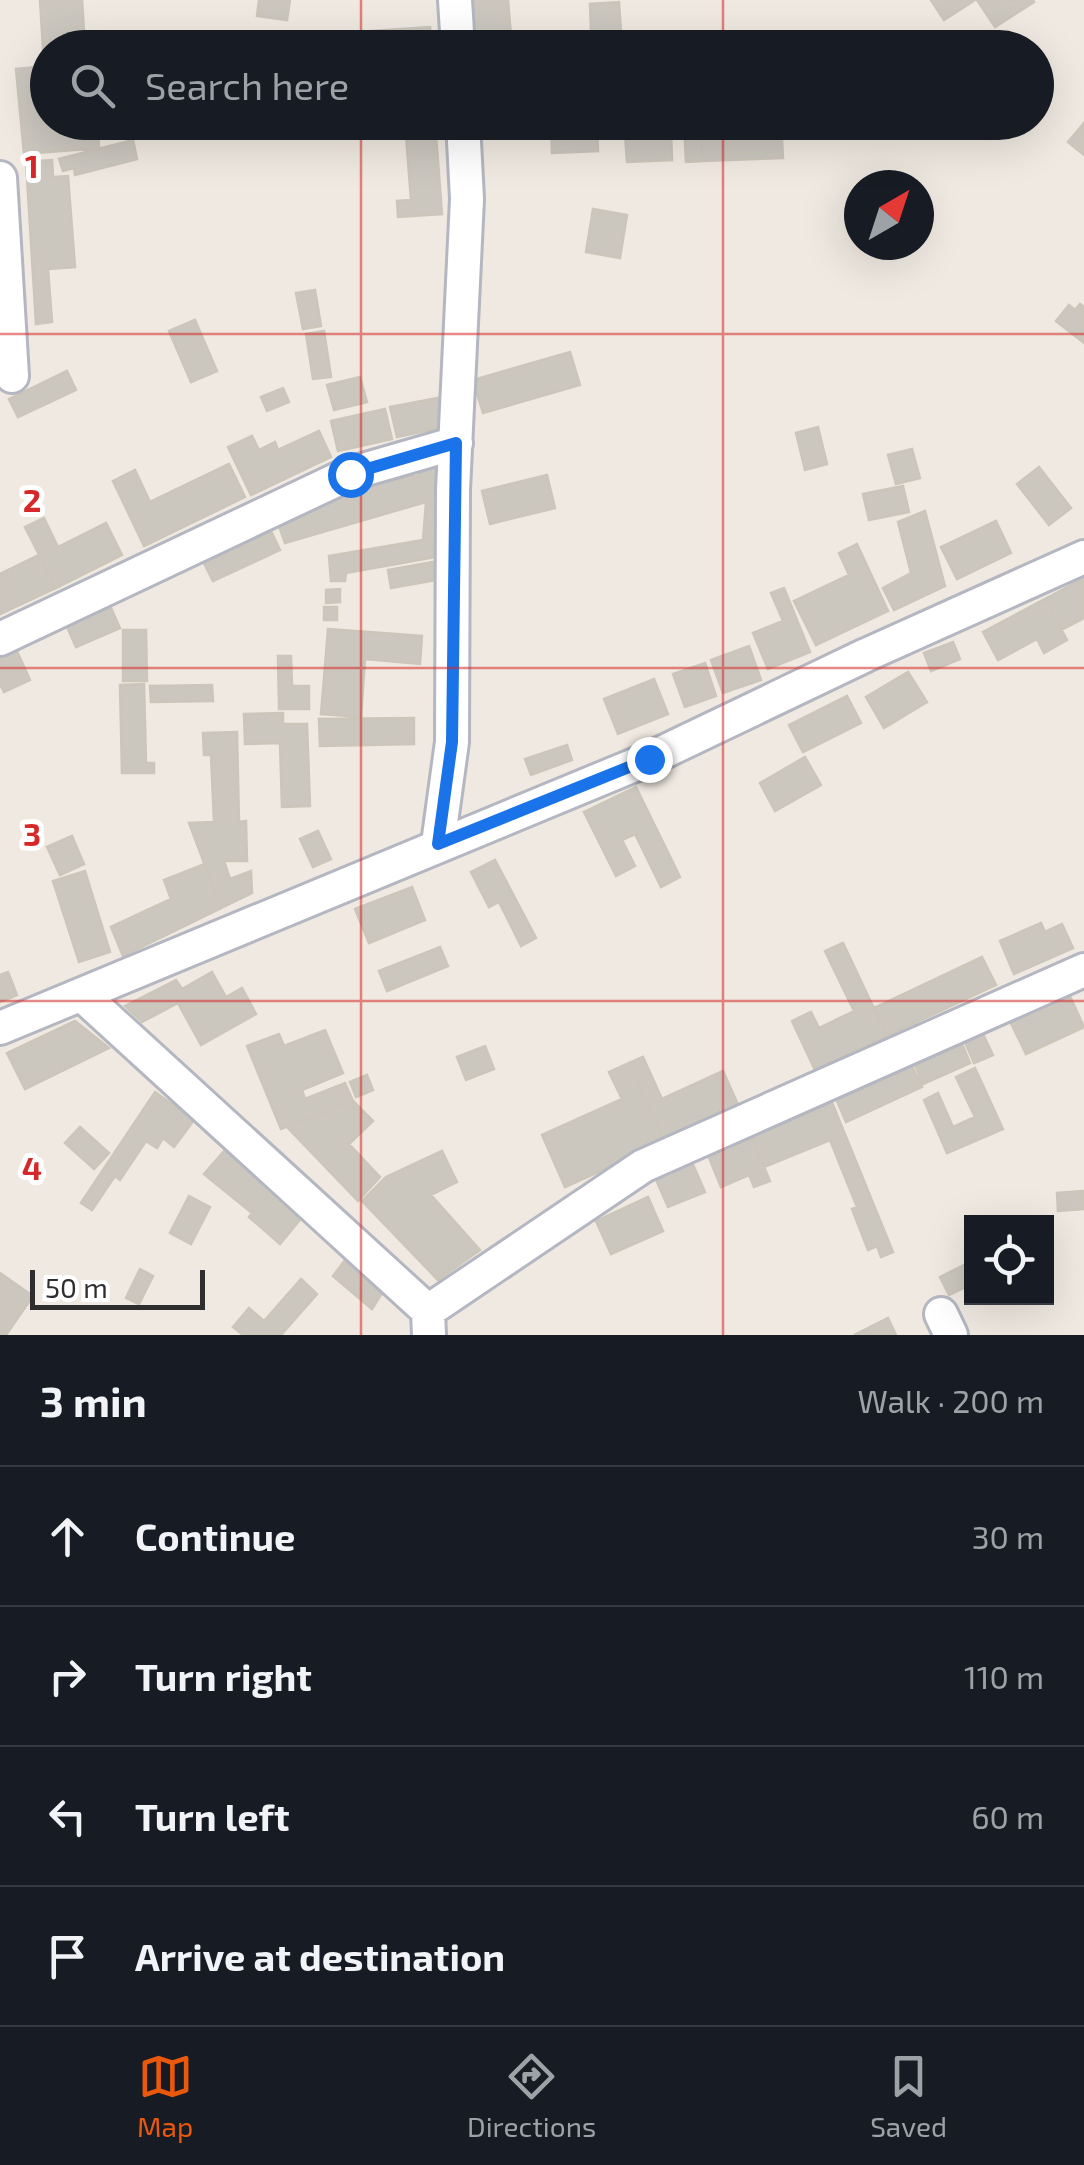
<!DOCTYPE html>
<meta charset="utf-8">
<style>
body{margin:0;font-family:"Exo 2",sans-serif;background:#242831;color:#f1f3f6}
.controls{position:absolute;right:30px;bottom:30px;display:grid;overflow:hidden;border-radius:0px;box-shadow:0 10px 40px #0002}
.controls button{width:90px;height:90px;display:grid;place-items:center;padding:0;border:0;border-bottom:2px solid #363941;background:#171b24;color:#f1f3f6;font:50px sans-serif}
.compass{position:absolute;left:844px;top:170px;width:90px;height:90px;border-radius:50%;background:#171b24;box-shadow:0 10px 40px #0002;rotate:39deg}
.scale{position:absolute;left:30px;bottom:25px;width:175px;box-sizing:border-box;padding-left:10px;border:5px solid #2e2e2e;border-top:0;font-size:28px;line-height:35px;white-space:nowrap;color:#2e2e2e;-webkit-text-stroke:8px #fff;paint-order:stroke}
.stop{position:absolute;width:30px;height:30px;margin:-22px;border:8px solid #1a73e8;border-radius:50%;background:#fff}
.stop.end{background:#1a73e8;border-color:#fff;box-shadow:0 2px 10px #0008}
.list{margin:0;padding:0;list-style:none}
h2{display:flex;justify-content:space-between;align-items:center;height:130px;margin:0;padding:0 40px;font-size:42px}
h2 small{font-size:32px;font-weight:400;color:#9ea1a6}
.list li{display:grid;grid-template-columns:65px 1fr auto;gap:30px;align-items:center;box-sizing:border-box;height:140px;padding:0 40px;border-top:2px solid #363941}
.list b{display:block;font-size:38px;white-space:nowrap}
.list em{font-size:32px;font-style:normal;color:#9ea1a6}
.icon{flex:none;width:55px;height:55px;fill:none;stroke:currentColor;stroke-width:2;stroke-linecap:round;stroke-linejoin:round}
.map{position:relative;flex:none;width:1084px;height:1335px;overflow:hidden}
.search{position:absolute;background:#171b24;box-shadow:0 10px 40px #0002;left:30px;right:30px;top:30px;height:110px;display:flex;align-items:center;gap:25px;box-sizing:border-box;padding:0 35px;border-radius:55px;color:#9ea1a6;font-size:38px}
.sheet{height:690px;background:#171b24}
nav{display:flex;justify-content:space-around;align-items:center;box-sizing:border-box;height:140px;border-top:2px solid #363941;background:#171b24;font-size:28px;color:#9ea1a6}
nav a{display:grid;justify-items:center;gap:5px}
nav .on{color:#ea580c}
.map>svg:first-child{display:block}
.building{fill:#cbc7bf;stroke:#cbc5ba;stroke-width:2.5}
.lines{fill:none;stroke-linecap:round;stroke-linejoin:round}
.minor-casing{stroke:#b4b7c1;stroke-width:38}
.minor{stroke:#fff;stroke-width:32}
.route{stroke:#1a73e8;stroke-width:12}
.grid{fill:none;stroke:#d62828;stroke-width:2.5;stroke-opacity:0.55}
.grid-label{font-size:32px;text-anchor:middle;font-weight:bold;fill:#d62828;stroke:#fff;stroke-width:10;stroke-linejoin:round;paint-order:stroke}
</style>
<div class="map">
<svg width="1084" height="1335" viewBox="0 0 1084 1335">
<rect width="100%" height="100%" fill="#efe9e1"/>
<path class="building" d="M40 0H82L85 47 43 49Z
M259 0H290L287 20 257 16Z
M473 0H508L512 48H476Z
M931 0H975L944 20Z
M977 0H1033L1034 2 995 27Z
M619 2 622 48H606L605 31 591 32 590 4Z
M430 27 432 48H373L372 31Z
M48 66V122H57L58 131 98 128 99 148 24 154 16 69Z
M405 122H435L442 214 398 217 397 201 411 200Z
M551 122H597L598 151 552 153Z
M684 122H701L702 161 686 162Z
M701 122H781L783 158 702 161Z
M1084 123V155L1068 142Z
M671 132 672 160 627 162 625 134Z
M133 140 137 159 75 175 74 168 63 171 59 159Z
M52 160 53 177 68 176 75 267 48 269 52 322 36 324 26 162Z
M593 209 627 215 620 258 586 252Z
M315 290 321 326 303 329 296 293Z
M1080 304 1084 307V343L1056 321 1069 305 1075 310Z
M195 320 217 371 191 382 169 331Z
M324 331 331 377 313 379 306 334Z
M570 352 580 385 483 413 473 380Z
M67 371 76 390 18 417 9 399Z
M360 377 367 402 334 410 327 385Z
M283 388 289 402 267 411 261 397Z
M443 397 449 426 397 437 390 407Z
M385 409 392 439 338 451 331 421Z
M818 427 827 464 805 470 796 433Z
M319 431 331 457 251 495 228 447 252 436 259 450 275 442 278 450Z
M912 449 920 478 896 484 888 455Z
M229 464 245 497 144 546 113 481 135 470 150 502Z
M447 464 436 557 346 573 345 581H331L329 556 423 540 426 502 285 543 276 518 323 496 418 475 417 469Z
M1039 467 1071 508 1049 525 1017 484Z
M547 475 555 508 490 524 482 491Z
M903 486 909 512 869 520 863 494Z
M925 511 945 586 894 610 883 588 911 573 898 522Z
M44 518 58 547 106 523 122 555 56 588 25 527Z
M996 521 1011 553 957 579 941 547Z
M268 525 280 550 213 581 201 557Z
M857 544 888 611 816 645 794 601 849 575 839 553Z
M39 555 56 588 0 614V574Z
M433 562 436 580 391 588 388 570Z
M1084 578V618L1061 630 1045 599Z
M784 588 810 652 768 669 753 633 783 621 771 593Z
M340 589V602L326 603V590Z
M1045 599 1067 640 1044 653 1037 639 998 660 983 632Z
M108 601 120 628 76 647 64 620Z
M324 607H337V620H324Z
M328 629 422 636 420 664 365 659 361 717 321 714Z
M123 630H146L147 681H123Z
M953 642 960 659 931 671 924 653Z
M749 646 761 680 723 693 711 660Z
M15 647 30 680 4 692 0 684V653Z
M278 656H291L292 686H309V709H279Z
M705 663 716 696 685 707 673 674Z
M908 672 927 702 884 728 866 697Z
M654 679 668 714 618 734 604 699Z
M144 684 146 763H154V773H122L120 685Z
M212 685 213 701 151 702 150 686Z
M847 696 861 723 803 752 789 725Z
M283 713V724H307L310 806 282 807 280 743 245 744 244 714Z
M414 718V744L320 746 319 719Z
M237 732 239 822 246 821 247 861H224L230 879 251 871 252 893 221 908 189 823 214 822 211 755H204L203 733Z
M567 745 572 760 531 775 525 759Z
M805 757 821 785 775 811 760 783Z
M636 787 680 877 661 887 635 834 622 840 635 866 616 876 584 812Z
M318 831 331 859 313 867 300 839Z
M72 836 84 864 60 875 47 847Z
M495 860 536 938 521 946 499 902 489 907 471 872Z
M205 864 221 908 123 956 111 927 171 899 164 880Z
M85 871 110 952 79 962 53 881Z
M412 887 425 920 369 943 355 909Z
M1041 923 1045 932 1062 924 1073 948 1014 974 1000 941Z
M843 943 887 1036 815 1070 792 1021 811 1012 819 1028 854 1011 825 951Z
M440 947 448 966 387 991 379 971Z
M982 957 996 985 887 1036 874 1008Z
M8 972 17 995 0 1002V975Z
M212 972 226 997 242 988 256 1014 201 1045 178 1003 142 1022 125 1006 176 980 182 989Z
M1068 992 1084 1027 1026 1054 1009 1019Z
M75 1021 109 1048 25 1089 7 1053Z
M325 1030 343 1073 302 1090 305 1099 345 1083 353 1101 281 1129 247 1046 279 1034 284 1046Z
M982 1032 993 1055 974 1063 964 1040Z
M960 1039 970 1063 923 1084 913 1060Z
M485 1046 494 1069 466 1080 457 1057Z
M643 1057 662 1099 723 1071 740 1109 665 1142 629 1063Z
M909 1060 922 1087 846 1122 834 1094Z
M629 1063 665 1142 565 1187 542 1135 622 1099 609 1072Z
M975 1068 1003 1129 947 1153 924 1100 938 1093 953 1127 975 1117 956 1077Z
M367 1075 373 1090 356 1097 350 1082Z
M155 1092 194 1120 174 1147 163 1138 157 1148 146 1141 120 1180 115 1176 92 1210 81 1203Z
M831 1100 893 1252 881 1257 877 1246 868 1250 852 1209 857 1207 830 1140 764 1167 750 1132Z
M353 1101 373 1121 349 1144 380 1177 358 1201 287 1127Z
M80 1127 109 1153 94 1169 65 1143Z
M752 1138 770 1181 754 1187 749 1175 721 1187 708 1155Z
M225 1150 304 1215 280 1244 249 1217 252 1213 204 1174Z
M442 1151 457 1182 431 1195 480 1250 438 1280 362 1201 386 1177Z
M691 1160 705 1192 668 1207 654 1175Z
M1083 1191 1084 1209 1058 1211 1057 1193Z
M189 1196 210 1207 191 1244 170 1233Z
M648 1197 663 1231 611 1254 596 1221Z
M349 1255 387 1285 372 1309 333 1276Z
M972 1261V1284L949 1295 940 1277Z
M140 1269 153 1276 139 1304 126 1298Z
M0 1273 33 1296 6 1335H0Z
M301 1279 317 1294 281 1335H243L233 1327 249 1308 264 1321Z
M888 1318 896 1335H854Z"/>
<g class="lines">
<g class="minor-casing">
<path id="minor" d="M455 0 458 48
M0 178 12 376
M0 639 349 474 456 443
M438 844 452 742 453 490 467 199 463 122
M82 995 428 1311 429 1335
M0 1028 649 759 866 655 1084 557
M428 1311 643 1166 1084 970
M941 1314 951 1335"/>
</g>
<use href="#minor" class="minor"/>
</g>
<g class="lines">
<path class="route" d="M350 474 456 443 452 742 438 844 649 759"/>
</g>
<path class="grid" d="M361 0V48M723 0V48M361 122V1335M723 122V1335M0 334H1084M0 668H1084M0 1001H1084"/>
<g class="grid-label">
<text x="32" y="178">1</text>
<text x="32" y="512">2</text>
<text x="32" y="846">3</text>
<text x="32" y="1180">4</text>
</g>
</svg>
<div class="controls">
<button><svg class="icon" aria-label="locate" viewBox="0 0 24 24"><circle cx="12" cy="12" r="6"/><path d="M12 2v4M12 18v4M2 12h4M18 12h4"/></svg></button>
</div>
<svg class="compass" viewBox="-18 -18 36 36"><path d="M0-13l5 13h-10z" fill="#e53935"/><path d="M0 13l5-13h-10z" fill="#9ea1a6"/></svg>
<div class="scale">50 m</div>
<div class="stop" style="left:350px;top:474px"></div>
<div class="stop end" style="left:649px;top:759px"></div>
<div class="search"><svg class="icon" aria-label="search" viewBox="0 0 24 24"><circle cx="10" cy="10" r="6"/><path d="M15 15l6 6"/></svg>Search here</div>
</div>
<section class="sheet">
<h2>3 min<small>Walk · 200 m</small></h2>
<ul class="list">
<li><svg class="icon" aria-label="ahead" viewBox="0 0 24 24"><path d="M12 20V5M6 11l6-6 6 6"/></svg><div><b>Continue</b></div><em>30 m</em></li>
<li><svg class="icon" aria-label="right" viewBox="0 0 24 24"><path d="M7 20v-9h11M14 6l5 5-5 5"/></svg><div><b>Turn right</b></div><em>110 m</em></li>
<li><svg class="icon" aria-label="left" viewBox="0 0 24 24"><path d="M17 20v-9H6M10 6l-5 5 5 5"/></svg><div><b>Turn left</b></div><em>60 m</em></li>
<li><svg class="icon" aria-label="arrive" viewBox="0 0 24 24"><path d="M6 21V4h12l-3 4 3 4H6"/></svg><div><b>Arrive at destination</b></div></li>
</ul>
</section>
<nav>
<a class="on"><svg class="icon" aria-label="map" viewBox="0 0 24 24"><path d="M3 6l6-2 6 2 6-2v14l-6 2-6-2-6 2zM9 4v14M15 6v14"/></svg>Map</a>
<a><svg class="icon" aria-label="directions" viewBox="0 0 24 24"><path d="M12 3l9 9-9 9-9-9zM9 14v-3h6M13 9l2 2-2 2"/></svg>Directions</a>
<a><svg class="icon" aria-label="saved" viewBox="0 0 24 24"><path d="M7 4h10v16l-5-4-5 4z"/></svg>Saved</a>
</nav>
